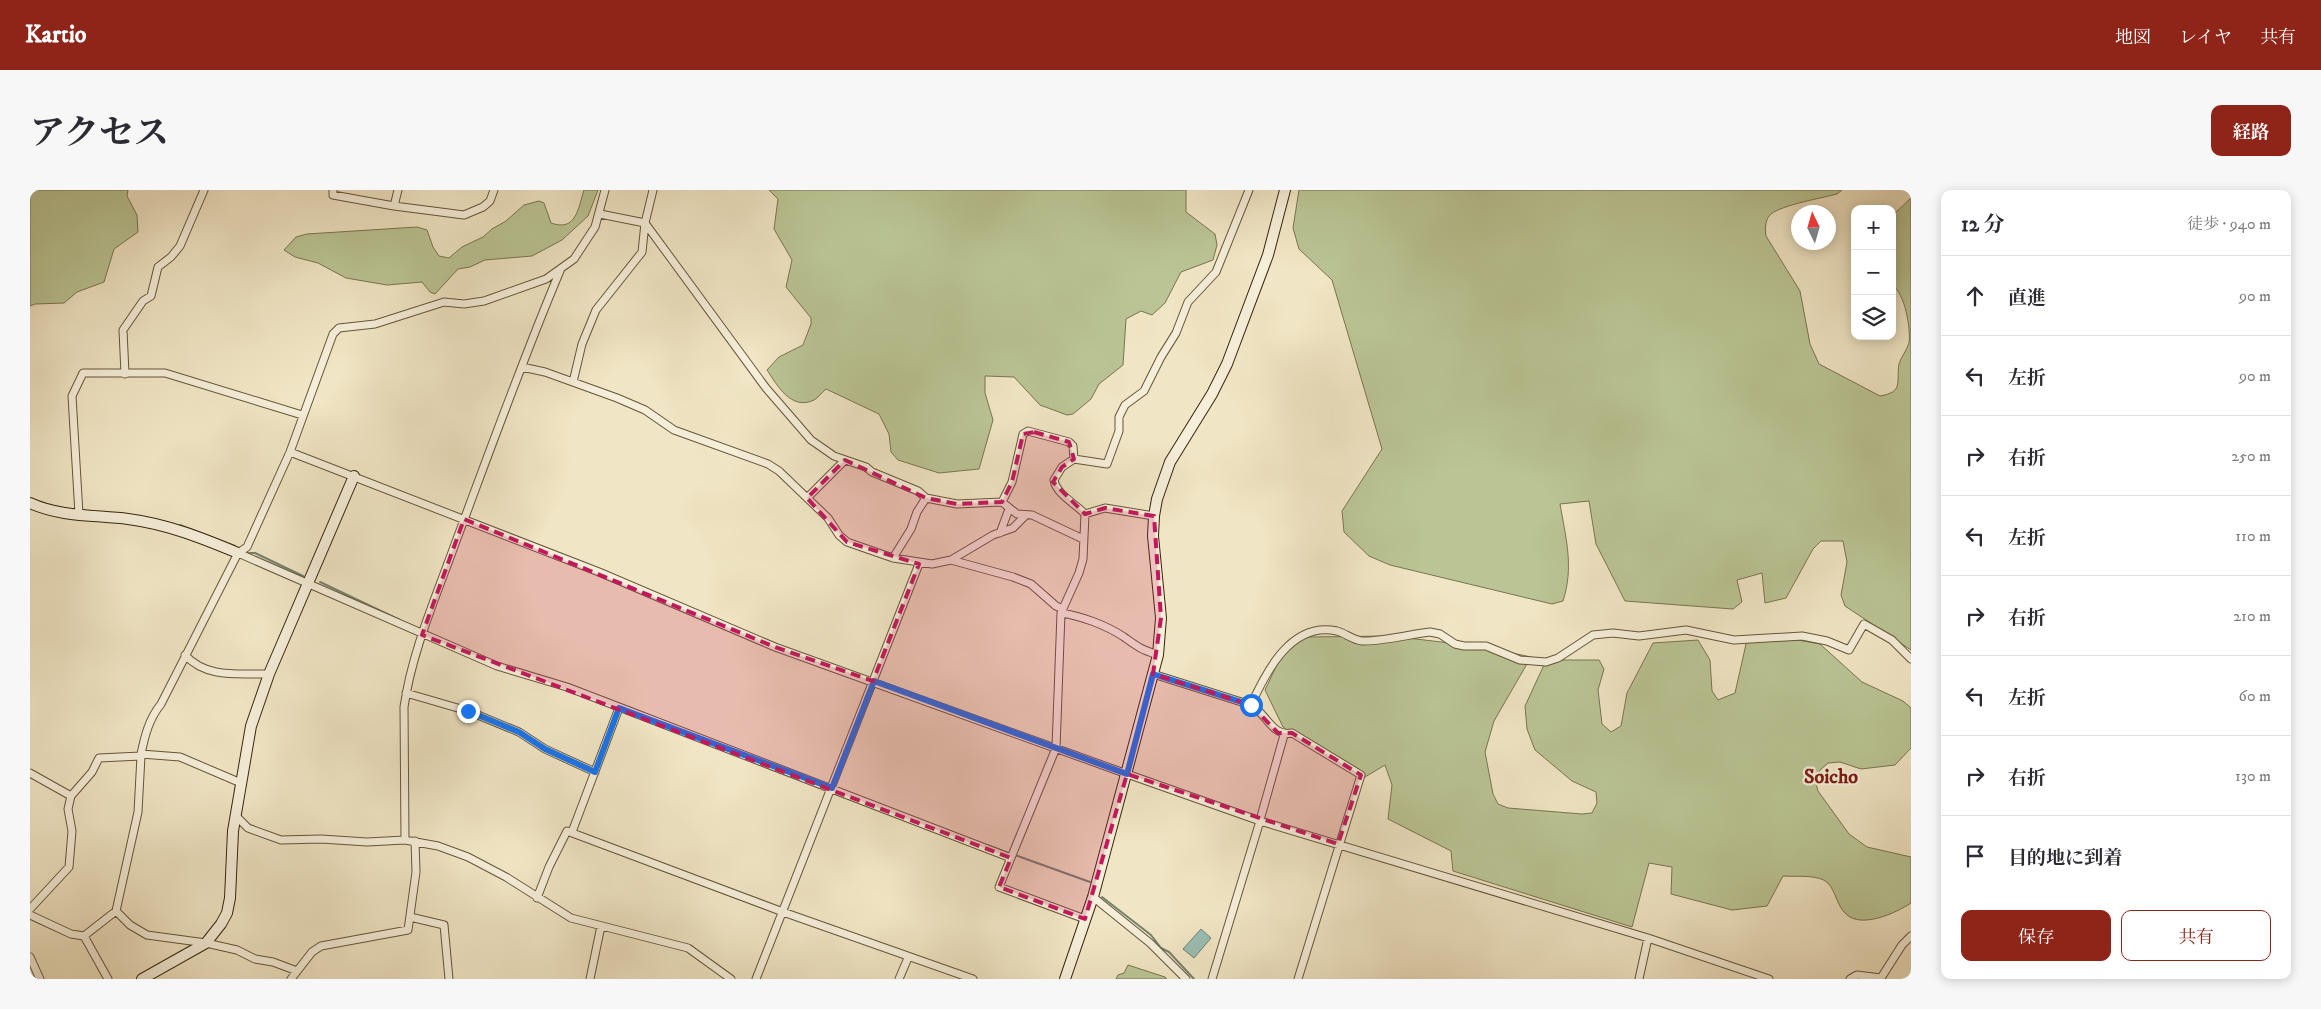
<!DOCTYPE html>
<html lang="ja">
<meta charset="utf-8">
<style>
body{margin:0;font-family:"IM FELL DW Pica","Noto Serif JP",serif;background:#f7f7f7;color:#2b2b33}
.controls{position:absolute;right:15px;top:15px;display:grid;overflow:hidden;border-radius:10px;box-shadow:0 2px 12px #0003}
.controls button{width:45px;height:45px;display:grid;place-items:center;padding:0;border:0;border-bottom:1px solid #e1e1e2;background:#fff;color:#2b2b33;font:25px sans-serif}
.compass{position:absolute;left:1761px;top:15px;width:45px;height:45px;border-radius:50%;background:#fff;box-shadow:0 2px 12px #0003;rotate:355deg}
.stop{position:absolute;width:15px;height:15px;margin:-11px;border:4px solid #1a73e8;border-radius:50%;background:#fff}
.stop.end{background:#1a73e8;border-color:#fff;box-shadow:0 1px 5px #0008}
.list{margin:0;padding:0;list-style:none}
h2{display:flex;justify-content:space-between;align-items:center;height:65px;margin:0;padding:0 20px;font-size:21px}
h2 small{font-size:16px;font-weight:400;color:#7c7c81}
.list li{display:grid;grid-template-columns:32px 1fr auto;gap:15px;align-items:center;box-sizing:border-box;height:80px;padding:0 20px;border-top:1px solid #e1e1e2}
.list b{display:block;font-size:19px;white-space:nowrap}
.list em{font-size:16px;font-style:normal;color:#7c7c81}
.actions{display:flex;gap:10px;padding:15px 20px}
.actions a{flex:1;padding:11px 0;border:1px solid #8f2418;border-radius:10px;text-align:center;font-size:18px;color:#8f2418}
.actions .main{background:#8f2418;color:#fff}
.icon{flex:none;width:28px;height:28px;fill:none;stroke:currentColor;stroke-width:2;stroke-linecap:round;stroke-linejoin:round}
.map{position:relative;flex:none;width:1881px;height:789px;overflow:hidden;border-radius:10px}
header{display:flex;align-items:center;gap:30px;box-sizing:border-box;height:70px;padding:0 25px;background:#8f2418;color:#fff}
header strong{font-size:24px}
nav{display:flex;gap:28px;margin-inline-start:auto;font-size:18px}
.intro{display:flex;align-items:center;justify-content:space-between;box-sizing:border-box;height:120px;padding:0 30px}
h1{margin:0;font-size:35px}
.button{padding:12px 22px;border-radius:10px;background:#8f2418;color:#fff;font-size:18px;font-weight:700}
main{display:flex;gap:30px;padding:0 30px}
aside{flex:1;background:#fff;border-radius:10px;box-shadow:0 2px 12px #0003}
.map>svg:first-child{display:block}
.green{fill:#bac494;stroke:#797450}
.water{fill:#9abfb4;stroke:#738170}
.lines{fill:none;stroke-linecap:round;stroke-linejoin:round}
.stream{stroke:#738170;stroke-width:2}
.street-casing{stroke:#665539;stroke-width:9}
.secondary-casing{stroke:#38250b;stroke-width:12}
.street{stroke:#f5eed9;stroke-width:7}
.secondary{stroke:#f5eed9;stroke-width:10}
.route{stroke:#1a73e8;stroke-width:6}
.marked{fill:#c2185b;fill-opacity:0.2;stroke:#c2185b;stroke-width:4;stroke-dasharray:10 6;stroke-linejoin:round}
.labels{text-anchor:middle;stroke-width:4.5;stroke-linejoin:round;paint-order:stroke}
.quarter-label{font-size:20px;font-weight:bold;fill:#7a1f14;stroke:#f5eed9}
</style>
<header>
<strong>Kartio</strong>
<nav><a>地図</a><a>レイヤ</a><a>共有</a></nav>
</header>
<div class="intro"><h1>アクセス</h1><a class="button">経路</a></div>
<main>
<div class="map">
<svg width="1881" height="789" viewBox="0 0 1881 789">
<rect width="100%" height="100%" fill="#f0e5c4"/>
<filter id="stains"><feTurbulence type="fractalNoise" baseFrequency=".004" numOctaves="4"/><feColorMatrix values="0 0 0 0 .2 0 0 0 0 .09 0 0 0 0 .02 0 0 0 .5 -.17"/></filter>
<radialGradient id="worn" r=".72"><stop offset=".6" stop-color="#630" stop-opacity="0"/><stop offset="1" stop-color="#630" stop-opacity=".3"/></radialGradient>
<path class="green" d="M0 0H98L97 6 107 25 108 42 84 59 74 92 47 102 34 113 5 114 0 116Z
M554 0H568L558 26 532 50 502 66 455 70 440 77 428 79 405 104 400 102 392 92 357 95 316 88 288 73 265 67 254 60 266 47 277 44 387 37 397 40 403 57 409 66 419 68 432 57 453 47 462 39 476 31 494 15 509 11 514 13 521 33C546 42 548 19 554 0Z
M739 0H1156V22L1185 44 1187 55 1183 70 1151 82 1135 113 1122 125 1111 121 1096 129 1093 175 1069 194 1061 209 1043 224 1037 225 1010 215 984 187 955 186V203L963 230 949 279 909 283 868 270 861 262 859 244 849 224 796 199C792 202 788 208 784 210 761 221 747 195 737 180L749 167 773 155 781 134V128L756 97 762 70 744 39 748 9Z
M1269 0H1812L1807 4C1792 8 1752 15 1741 24 1735 29 1735 38 1736 46L1770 101 1780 154 1789 174 1850 206C1874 202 1866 192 1869 174 1871 167 1877 160 1879 153 1881 139 1875 103 1862 95V26L1881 8V460L1815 416 1811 405 1817 372 1813 351H1791L1783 359 1756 408 1735 413 1732 383 1707 390 1712 412 1703 419 1595 411 1566 354 1559 311 1530 314C1536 349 1544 377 1533 411L1522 414 1360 375 1339 366 1314 342 1312 321 1352 259 1302 90 1269 59 1263 38Z
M1361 446 1453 457 1501 467 1464 531 1455 562 1463 604 1468 614 1478 618 1552 624 1562 623 1567 613 1566 602 1542 591 1505 560 1497 539 1495 516 1514 475 1524 470H1569L1574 479 1568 500 1572 534 1581 542 1591 536 1597 503 1623 453 1668 450 1680 470 1682 501 1688 510 1705 503 1716 454 1724 447 1746 446 1790 454 1832 492 1873 511 1881 518V558L1865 575 1831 579 1810 572 1798 573 1790 580 1785 590 1788 601 1819 644 1837 657 1881 667V713C1866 723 1831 739 1816 724 1807 716 1806 702 1798 693 1789 684 1765 687 1753 686L1737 716 1702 720 1641 704 1642 677 1619 673 1602 737 1423 681 1421 661 1358 629 1362 595 1355 575 1335 587 1282 557 1253 537 1235 500 1254 460 1273 447Z
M1098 775 1135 787 1137 789H1086L1088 785 1094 783Z"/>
<path class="water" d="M1171 739 1181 748 1164 768 1153 759Z"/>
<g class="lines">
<path class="stream" d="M150 335 205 356
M218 363H225L273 386
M290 392 370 430
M569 506 614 523
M957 655 981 664
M985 665 1060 692
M1072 707 1121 745 1131 758 1139 762 1164 789"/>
<g class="street-casing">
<path id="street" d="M303 0V5L364 16 434 25 453 17 460 11 464 0
M364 16 368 0
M570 24 615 33 736 198 781 250 804 266 836 277 842 282 888 301 896 308 927 314 972 312 987 324 1002 325 1053 349
M492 177 515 182 587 208 615 220 644 240 738 274 749 281 798 328 809 345 817 352 863 368 902 374 921 370 983 387 1001 394 1026 416 1033 419
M95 184 93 140 113 111 121 106 128 77 141 67 150 56 174 0
M543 192 552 154 566 120 612 62 615 33 623 0
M260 262 569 382 745 457 1097 584 1230 631 1618 748 1739 789
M777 308 815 270
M972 312 982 292 993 244 998 241 1039 252 1043 256 1044 269
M49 324 42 206 53 183H135L272 225
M1055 324 1075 318 1124 326
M970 343 979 319
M208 363 467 476 537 497 981 668
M863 368 881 339 887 322 896 308
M921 370 963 345 983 338 996 325
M1031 423C1051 426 1076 435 1094 447 1108 457 1110 459 1128 465
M155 465C177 489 209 483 239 484
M1123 484 1221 515C1237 524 1242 547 1262 543L1331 585 1268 789
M376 503 438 521 489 542 515 559 565 582
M1221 515C1236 482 1261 431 1307 441 1315 443 1323 450 1332 451 1349 452 1382 444 1400 442L1410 444 1425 454 1434 456H1456L1490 470 1516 472 1528 468 1563 445 1583 443 1609 446 1656 440 1704 450 1772 446 1797 451 1819 460 1834 434 1862 450 1881 469
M111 564C115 545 119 529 131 514L208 363 217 357 260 262 303 144 309 138 345 134 414 112 434 114 454 111 516 89 544 69 565 37 575 0
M0 583 41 606
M205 625 218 638 251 650 291 649 337 652 375 650 408 656 438 667 476 687 541 728 658 758 701 789
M1230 630 1254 545
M542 642 589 518
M375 650 374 517C382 461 406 407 425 354 459 263 492 171 530 81
M1063 707 1120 753 1156 789
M507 708 519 677 537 641 753 722 943 789
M0 719 39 677 42 641 38 619 41 606 62 582 69 568 111 566V564L150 567 211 593
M86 721 108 622 111 566
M0 725 41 744 54 746 86 721 100 735 117 745 176 753 207 760 225 769 243 772 267 781
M380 727 414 735 419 789
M1055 729 969 697 1026 558 1031 423 1049 383 1053 369 1055 324C1046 314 1026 304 1024 290L1032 277 1044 269 1077 274 1089 241V227L1095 215 1114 201 1131 167 1146 143 1158 112 1186 82 1219 0
M54 746 78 789
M0 767 10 789
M261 789 282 762 291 756 378 740 386 682 385 651
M560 789 571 736
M726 789 889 374
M869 789 878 768
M1182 789 1230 631
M1609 789 1618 748
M1820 789 1827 785 1851 788 1872 755 1881 746"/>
</g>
<g class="secondary-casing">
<path id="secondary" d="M0 313C30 327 66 325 98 329 137 334 172 348 208 363
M112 789 176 753 191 734 197 723 200 708 203 641 221 536 239 484 324 286
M1035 789 1063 707 1128 465 1131 428 1123 346 1124 326 1127 309 1140 272 1182 204 1197 174 1238 65 1255 0"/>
</g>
<use href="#street" class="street"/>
<use href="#secondary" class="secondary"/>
</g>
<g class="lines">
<path class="route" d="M438 521 489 542 515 559 565 582 589 518 802 598 844 491 1097 584 1123 484 1221 515"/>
</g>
<path class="marked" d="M1004 242 1039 252 1044 269 1032 277 1023 292 1055 324 1075 318 1124 326 1131 428 1123 484 1221 515 1248 543H1262L1331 585 1308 654 1097 584 1055 729 969 697 981 668 392 445 434 329 745 457 843 491 889 374 817 352 777 308 815 270 896 308 927 314 972 312 982 292 993 244Z"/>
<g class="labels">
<g class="quarter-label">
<text x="1801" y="593">Soicho</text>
</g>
</g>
<rect width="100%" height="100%" filter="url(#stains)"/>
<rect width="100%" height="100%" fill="url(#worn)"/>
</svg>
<div class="controls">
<button>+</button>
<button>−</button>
<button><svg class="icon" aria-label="layers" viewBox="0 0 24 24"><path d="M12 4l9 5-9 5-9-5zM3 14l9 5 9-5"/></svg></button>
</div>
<svg class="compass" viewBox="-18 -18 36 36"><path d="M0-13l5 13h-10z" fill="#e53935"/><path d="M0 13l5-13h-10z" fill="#7c7c81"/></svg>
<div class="stop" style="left:1221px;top:515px"></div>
<div class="stop end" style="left:438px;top:521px"></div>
</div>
<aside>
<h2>12 分<small>徒歩 · 940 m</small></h2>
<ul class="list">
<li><svg class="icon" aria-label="ahead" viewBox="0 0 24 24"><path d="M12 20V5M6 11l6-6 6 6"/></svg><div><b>直進</b></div><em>90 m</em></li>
<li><svg class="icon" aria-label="left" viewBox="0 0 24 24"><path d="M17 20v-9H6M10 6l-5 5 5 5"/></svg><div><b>左折</b></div><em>90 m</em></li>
<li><svg class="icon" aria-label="right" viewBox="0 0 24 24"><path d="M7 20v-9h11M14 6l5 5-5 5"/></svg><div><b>右折</b></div><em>250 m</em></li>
<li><svg class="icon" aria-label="left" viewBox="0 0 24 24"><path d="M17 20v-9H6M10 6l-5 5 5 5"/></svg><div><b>左折</b></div><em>110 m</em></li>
<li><svg class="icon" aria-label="right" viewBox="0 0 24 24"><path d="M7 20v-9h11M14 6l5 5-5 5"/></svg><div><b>右折</b></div><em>210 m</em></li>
<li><svg class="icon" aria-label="left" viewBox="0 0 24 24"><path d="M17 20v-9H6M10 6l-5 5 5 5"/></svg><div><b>左折</b></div><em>60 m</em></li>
<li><svg class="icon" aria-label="right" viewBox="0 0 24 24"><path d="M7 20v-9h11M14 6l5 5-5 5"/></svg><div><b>右折</b></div><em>130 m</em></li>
<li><svg class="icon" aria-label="arrive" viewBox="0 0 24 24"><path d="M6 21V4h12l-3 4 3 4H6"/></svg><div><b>目的地に到着</b></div></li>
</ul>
<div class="actions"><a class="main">保存</a><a>共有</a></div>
</aside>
</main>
